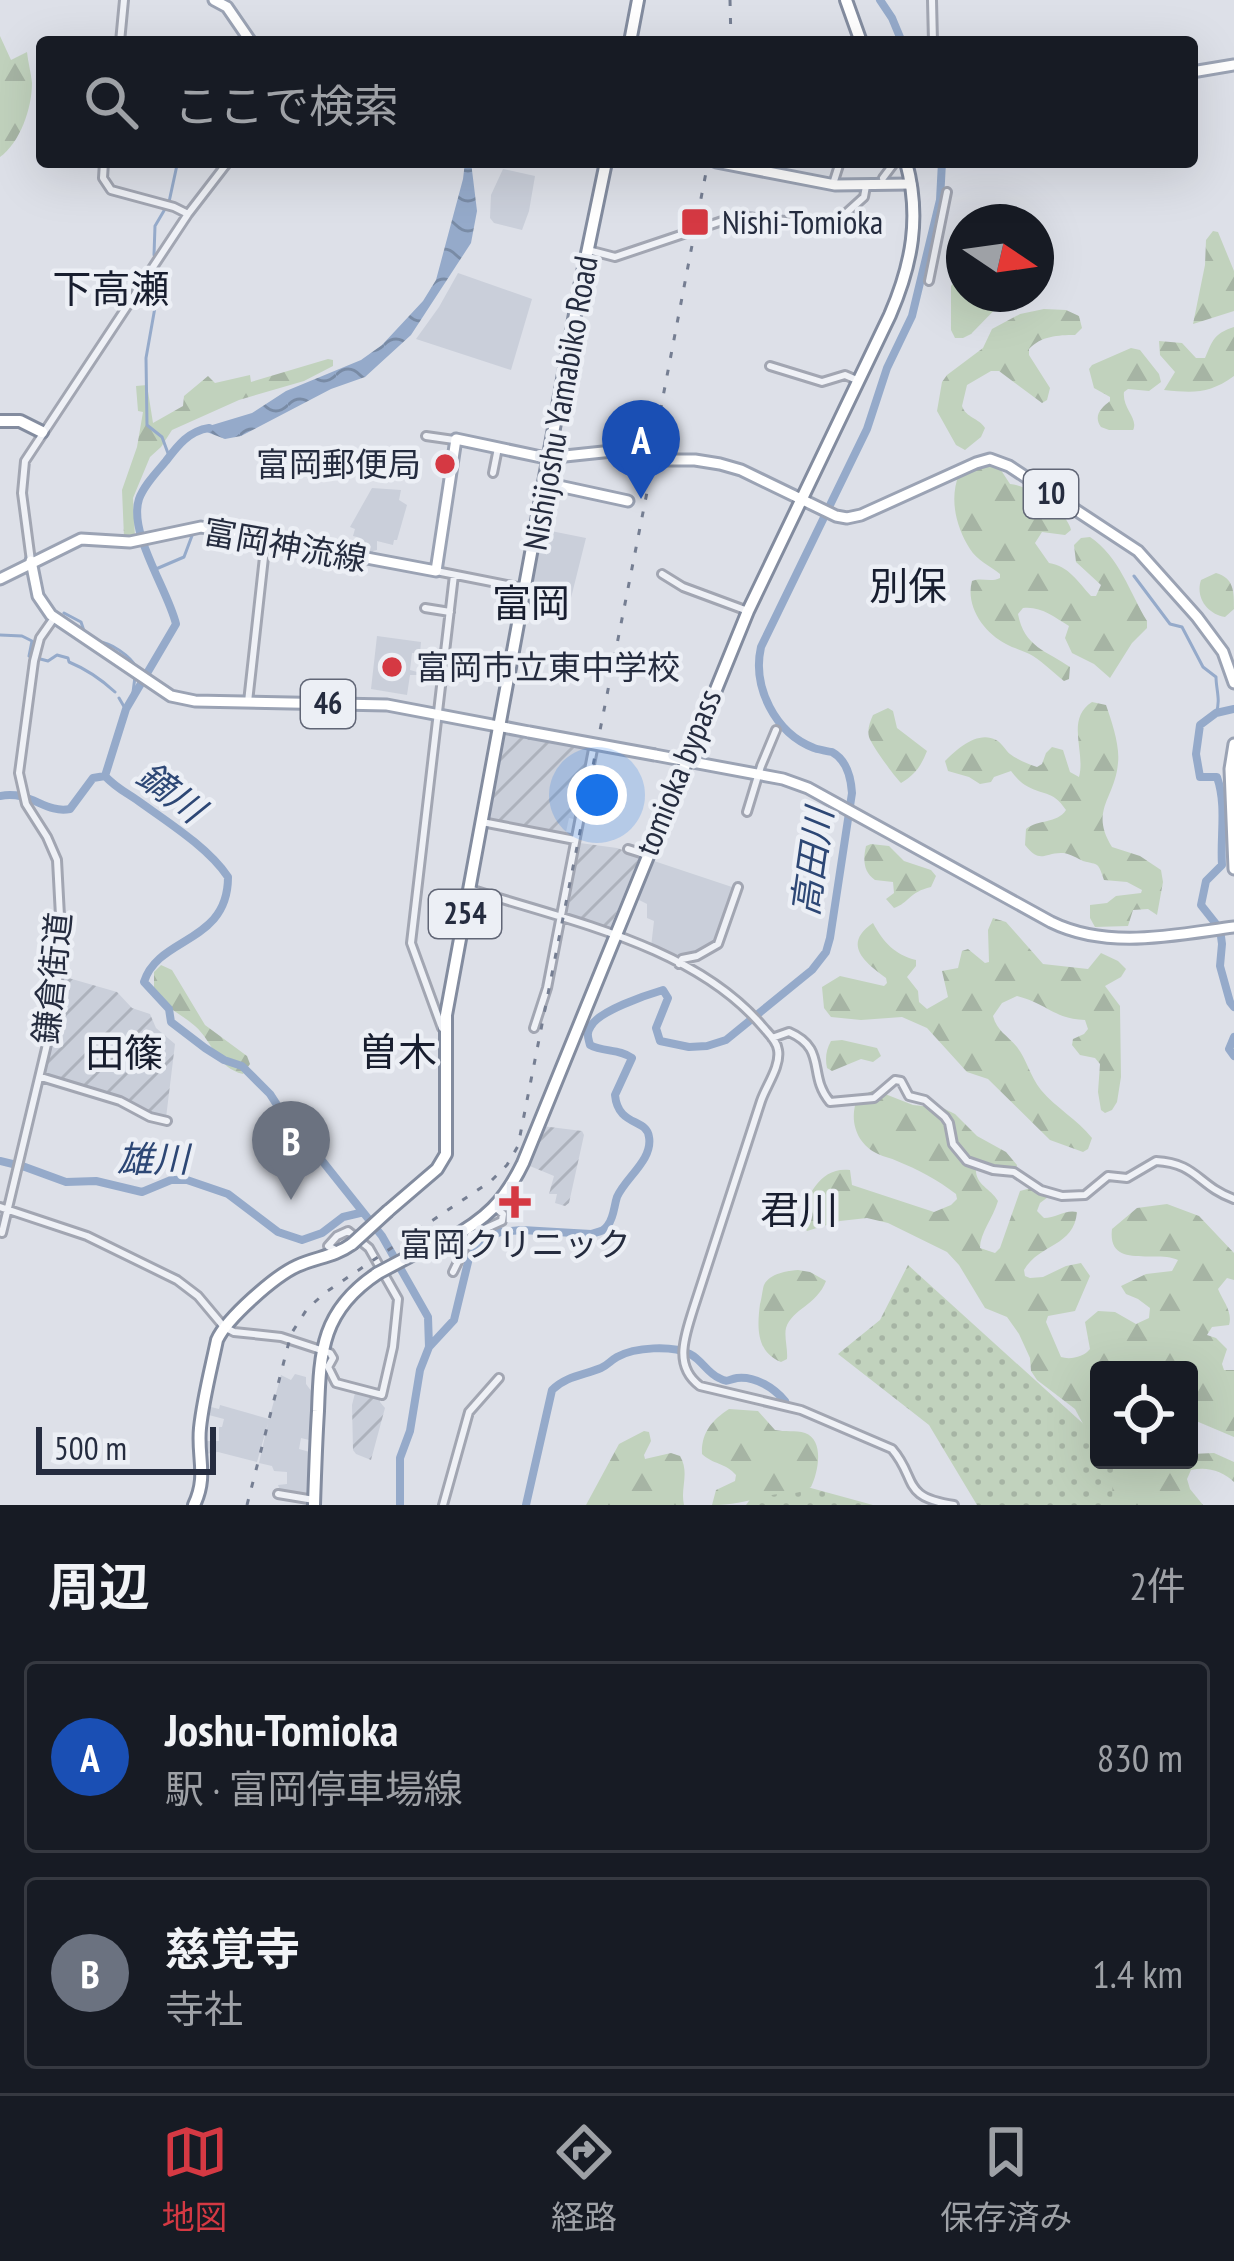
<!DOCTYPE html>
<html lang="ja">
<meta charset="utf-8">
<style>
body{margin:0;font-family:"PT Sans Narrow","Noto Sans JP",sans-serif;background:#242831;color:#f1f3f6}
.controls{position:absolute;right:36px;bottom:36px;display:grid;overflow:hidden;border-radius:12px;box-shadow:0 12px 48px #0002}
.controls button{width:108px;height:108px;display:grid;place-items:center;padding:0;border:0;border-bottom:3px solid #363941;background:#171b24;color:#f1f3f6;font:60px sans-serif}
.compass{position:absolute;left:946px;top:204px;width:108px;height:108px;border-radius:50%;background:#171b24;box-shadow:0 12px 48px #0002;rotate:103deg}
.scale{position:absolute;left:36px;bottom:30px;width:180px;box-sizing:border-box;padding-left:12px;border:6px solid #252c3f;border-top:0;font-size:33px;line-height:42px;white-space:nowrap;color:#252c3f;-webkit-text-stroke:9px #eceff5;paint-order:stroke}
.you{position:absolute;left:597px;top:795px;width:42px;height:42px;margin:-30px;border:9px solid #fff;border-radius:50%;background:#1a73e8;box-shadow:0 0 0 18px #1a73e833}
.badge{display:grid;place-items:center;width:78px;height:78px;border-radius:50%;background:#d53943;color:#fff;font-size:39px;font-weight:700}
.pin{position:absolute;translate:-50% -99px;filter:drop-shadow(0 3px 6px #0008)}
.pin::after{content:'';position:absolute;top:63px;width:42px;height:36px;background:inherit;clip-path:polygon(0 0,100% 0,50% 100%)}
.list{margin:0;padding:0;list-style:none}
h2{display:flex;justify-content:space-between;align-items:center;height:156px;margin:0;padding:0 48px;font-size:51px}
h2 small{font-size:39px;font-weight:400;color:#9ea1a6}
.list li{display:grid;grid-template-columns:78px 1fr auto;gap:36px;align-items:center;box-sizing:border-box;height:192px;margin:0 24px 24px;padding:0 24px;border:3px solid #363941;border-radius:12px}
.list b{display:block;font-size:45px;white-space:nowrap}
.list p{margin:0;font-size:39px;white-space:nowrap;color:#9ea1a6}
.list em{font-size:39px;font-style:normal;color:#9ea1a6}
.icon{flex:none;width:66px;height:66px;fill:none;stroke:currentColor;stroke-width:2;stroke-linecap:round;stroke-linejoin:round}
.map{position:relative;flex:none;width:1234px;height:1505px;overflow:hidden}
.search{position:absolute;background:#171b24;box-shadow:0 12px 48px #0002;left:36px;right:36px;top:36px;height:132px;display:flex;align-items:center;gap:30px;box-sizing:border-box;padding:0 42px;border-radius:12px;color:#9ea1a6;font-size:45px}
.sheet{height:588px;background:#171b24}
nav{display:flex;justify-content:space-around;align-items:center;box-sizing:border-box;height:168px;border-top:3px solid #363941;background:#171b24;font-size:33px;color:#9ea1a6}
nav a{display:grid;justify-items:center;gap:6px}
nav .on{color:#d53943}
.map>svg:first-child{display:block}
.built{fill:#cacfda}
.industrial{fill:url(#industrial-furrows)}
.grass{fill:url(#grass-dots)}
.forest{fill:url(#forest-firs)}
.water{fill:url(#water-waves)}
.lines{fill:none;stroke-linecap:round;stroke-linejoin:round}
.stream{stroke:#95aaca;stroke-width:3}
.river{stroke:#95aaca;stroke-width:8}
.minor-casing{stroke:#a2a6b2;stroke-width:12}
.major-casing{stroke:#9ba3b4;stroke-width:15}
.highway-casing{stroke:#838c9f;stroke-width:16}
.minor{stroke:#eff1f6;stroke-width:6}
.major{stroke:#fff;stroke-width:9}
.highway{stroke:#fff;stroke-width:10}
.rail{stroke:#757e92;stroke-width:3;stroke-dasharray:6 12;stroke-linecap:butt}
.major-bridge-casing{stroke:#9ba3b4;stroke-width:15;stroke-linecap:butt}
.highway-bridge-casing{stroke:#838c9f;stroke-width:16;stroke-linecap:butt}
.major-bridge{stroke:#fff;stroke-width:9}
.highway-bridge{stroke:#fff;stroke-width:10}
.poi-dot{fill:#d53943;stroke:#eceff5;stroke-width:4.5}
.labels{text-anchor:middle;stroke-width:9;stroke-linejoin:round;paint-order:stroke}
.shield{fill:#eceff5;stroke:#616676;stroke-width:3}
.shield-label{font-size:30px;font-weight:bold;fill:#252c3f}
.poi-label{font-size:33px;fill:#252c3f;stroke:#eceff5;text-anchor:start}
.street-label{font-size:33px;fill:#252c3f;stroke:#eceff5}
.water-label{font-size:36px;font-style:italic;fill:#2d4775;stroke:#eceff5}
.quarter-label{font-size:39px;fill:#181e2f;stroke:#eceff5}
</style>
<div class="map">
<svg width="1234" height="1505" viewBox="0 0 1234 1505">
<defs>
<pattern id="industrial-furrows" width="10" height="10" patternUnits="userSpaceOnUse" patternTransform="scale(3)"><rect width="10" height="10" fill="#cacfda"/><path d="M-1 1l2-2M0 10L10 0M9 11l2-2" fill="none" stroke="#adb2bc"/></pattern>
<pattern id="grass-dots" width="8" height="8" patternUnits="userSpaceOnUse" patternTransform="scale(3)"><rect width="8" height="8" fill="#c1d2bd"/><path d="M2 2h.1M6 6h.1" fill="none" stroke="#a6b4a4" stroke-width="1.8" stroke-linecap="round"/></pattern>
<pattern id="forest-firs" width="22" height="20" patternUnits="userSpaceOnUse" patternTransform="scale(3)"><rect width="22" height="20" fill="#c1d2bd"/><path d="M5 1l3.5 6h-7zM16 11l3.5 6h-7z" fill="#a6b4a4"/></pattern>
<pattern id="water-waves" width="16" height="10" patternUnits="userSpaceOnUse" patternTransform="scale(3)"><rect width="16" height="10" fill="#95aaca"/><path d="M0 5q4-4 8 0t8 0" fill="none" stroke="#798ba5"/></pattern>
</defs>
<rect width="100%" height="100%" fill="#dde0e8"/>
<path class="built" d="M503 169 535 176 529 211 522 230 494 223 490 218 491 195Z
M458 273 532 299 511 370 416 339 439 307Z
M372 488 401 490 399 500 407 505 397 540H394L393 545 377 541V550L373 551V556L369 555 371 546 356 542 357 537 353 536 355 529 350 527Z
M541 529 586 538 569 606 530 597 529 594Z
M377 636 421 642 420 653H412L410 670 417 672V675H410L407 695 371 689Z
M651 860 735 888 717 941 696 954 678 961 651 947 654 921 647 918V904L637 899 641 880Z
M295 1374 306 1377V1384L315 1396 313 1441 301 1438 299 1449 313 1453 311 1496 280 1490 278 1485 287 1484V1472L274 1471 272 1466 259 1463 268 1423 257 1462 218 1452 205 1454 203 1441H219V1427H222L224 1419 205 1414 207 1406 219 1409 220 1405 269 1419 281 1375 291 1380Z"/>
<path class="industrial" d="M505 730 588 748 590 752 578 820 569 818 565 837 485 822Z
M580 843 617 848 637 855 639 858 610 928 607 929 567 917Z
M65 977 117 992 132 1008 150 1014 156 1028 175 1044 166 1118 149 1115 70 1085 60 1078 45 1075 43 1072 57 1012 61 980Z
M542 1126 582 1131 584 1135 569 1203 565 1206 555 1203 557 1194H549L554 1176 525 1164Z
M355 1393 380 1397V1402L385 1408 371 1460 356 1454 353 1450 352 1405Z"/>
<path class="grass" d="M908 1265 1099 1438V1460H1124L1143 1505H977L929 1425 838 1354 880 1320Z
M767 1476 873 1505H746Z"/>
<path class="forest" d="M0 36 11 60 27 52C28 62 31 73 32 83 32 108 20 143 0 157Z
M1213 231 1218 232 1234 271V311L1193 324 1205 265 1206 240Z
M964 270V294H1010L971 334 963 338H955L951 330V286Z
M1044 309 1066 310 1079 316 1082 328 1075 335C1058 335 1041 336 1029 349V355L1050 388 1047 400 1042 403 999 371H991L967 385 962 406C966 418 979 418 985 428L981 437 965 450 956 445 937 411 942 382 947 375 983 348 992 329 1020 314Z
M1234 327V376C1209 394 1194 393 1164 390L1175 372 1160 355 1159 341 1182 343 1196 358H1205C1213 340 1213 334 1234 327Z
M1131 348 1140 350 1159 374 1161 382 1149 391 1128 389 1124 392C1122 408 1139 419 1133 430H1109L1101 427C1093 416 1101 408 1110 401V397L1094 388 1089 369 1092 365Z
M328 359 333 360V366L304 381 239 400 172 430 161 447 150 457 133 498 135 537H124L122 490 137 447 143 412 138 411 136 386 147 385 153 423 183 406 184 396 208 376 215 383 250 375 251 382Z
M986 462 997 464 1010 484C1029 485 1067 511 1071 530L1065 535 1042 532 1035 543 1049 563C1069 566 1078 582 1091 596H1096L1101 585 1076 562 1074 545 1081 538 1090 537C1119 556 1130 593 1147 621V628L1132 643 1110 678 1094 664 1072 653 1065 638 1069 626C1054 617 1041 606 1023 608L1018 614C1024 647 1047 651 1070 667L1069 679 1064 681C1054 673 1044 663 1033 656 1025 651 1015 649 1006 644 984 633 965 606 972 581 982 577 990 583 1000 578V574C990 566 977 560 970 549 956 527 949 499 959 474Z
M1216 573C1234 578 1234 591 1234 609L1225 617C1208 614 1195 598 1201 580Z
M1092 702 1106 705C1112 722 1120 746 1118 763 1115 799 1089 810 1112 847L1140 856 1161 870 1163 882 1157 915 1148 909 1133 910 1128 926 1095 927 1090 918V905L1107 903 1116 896 1141 893 1142 890 1127 882 1104 880C1098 862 1099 865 1083 861 1079 859 1068 853 1063 853 1044 852 1041 865 1025 845L1026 829C1038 819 1057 824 1066 810 1052 789 1042 796 1025 785 1019 781 1015 776 1011 771L994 777 991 782 980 784 969 777 948 771 945 761C957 749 978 730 996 740 1002 743 1006 751 1010 754 1018 760 1028 764 1037 767L1042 764 1046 753 1052 747 1063 750 1070 772 1079 777C1086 752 1065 719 1092 702Z
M888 708 893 711 897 728 927 751C921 766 915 775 901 783 894 776 872 746 869 737 867 729 870 722 873 715Z
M871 844 889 846 904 861 931 870 936 876 931 887C909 892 909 903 894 908L886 899 894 893 893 882 875 880C863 872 863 859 866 846Z
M993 918 1006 922 1043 964 1088 969 1101 953 1118 961 1126 969 1121 977 1105 986 1120 1006 1121 1077 1117 1102 1112 1110 1105 1113 1101 1110 1098 1092 1100 1064 1095 1058 1080 1055 1072 1045 1073 1039 1084 1034 1088 1029 1085 1020C1054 1019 1046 1003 1017 996L1002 1003 993 1016C997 1031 1007 1035 1017 1047 1027 1060 1030 1076 1041 1090 1056 1108 1077 1119 1092 1138L1088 1149 1083 1152 1050 1140 988 1079 967 1072 927 1028 902 1017 861 1020 831 1017 824 1008 822 987 840 976 884 986 887 983 886 978C864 962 842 944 873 923 883 942 895 955 916 960V966L907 977 918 991 919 1002 927 1009 948 997 942 971 958 968 962 951 968 949 985 963 989 962 988 930Z
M161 965 172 970 205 1025 247 1056 250 1064 243 1074C217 1068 213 1042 195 1026 182 1015 167 1007 154 997V972Z
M842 1040 877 1048 881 1056 873 1062 861 1059 832 1071 827 1068C825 1058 826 1050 831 1041Z
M875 1090 913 1105 943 1108 955 1114 977 1136 1006 1152 1017 1165 1016 1170 1009 1171 982 1162 976 1166C974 1185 990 1187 998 1201 993 1218 980 1233 980 1248L995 1253 1000 1248 1020 1191 1031 1188 1046 1191 1048 1197 1040 1203 1037 1211 1044 1218C1056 1218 1066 1209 1077 1212 1074 1247 1040 1243 1024 1270L1025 1276 1030 1278 1043 1277 1066 1266 1081 1263 1090 1276 1075 1311 1048 1316 1046 1322 1061 1357C1070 1360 1084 1357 1090 1349L1085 1322 1098 1311 1115 1312 1136 1324 1149 1318 1150 1308 1138 1299 1126 1294 1121 1286 1146 1274 1172 1271 1178 1260C1156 1249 1107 1271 1112 1229L1137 1208 1167 1204 1199 1216 1234 1253V1280L1227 1278 1218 1289C1223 1301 1233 1312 1229 1325L1212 1327 1207 1335 1216 1338 1227 1349 1222 1364 1224 1370H1234V1437L1189 1418V1370H1099V1443L1088 1433 1075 1409 1037 1380 1031 1371 1030 1358 1019 1334 1007 1317 985 1308 959 1265 947 1252 888 1223 867 1218 840 1221 807 1231 800 1220C807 1195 821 1166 850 1170L852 1185 934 1212 951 1205 957 1199 956 1194C938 1180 917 1169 897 1161 891 1158 884 1157 878 1154 856 1144 848 1119 858 1097Z
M798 1270 810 1272 826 1281C817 1305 792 1309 786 1328 784 1337 788 1349 787 1359L781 1362C756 1352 757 1327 760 1304 761 1302 763 1287 764 1285 770 1273 787 1271 798 1270Z
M729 1409 758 1411 775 1430C784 1432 796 1430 805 1433 825 1440 818 1473 811 1487 797 1496 787 1492 772 1495 751 1500 733 1505 712 1505L716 1490 735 1481 736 1475C726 1463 712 1464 702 1454 701 1433 712 1420 729 1409Z
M644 1431 649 1432 651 1441 644 1455 645 1459 671 1453 680 1456C690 1473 680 1488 684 1505H586L619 1444Z
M1189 1452 1191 1454 1214 1453 1234 1462V1482C1223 1471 1207 1466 1191 1470L1187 1479 1190 1489 1203 1505H1112L1113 1467 1110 1460H1189Z"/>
<path class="water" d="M465 162H471L477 211 471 243 411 335 365 377 331 389 241 436 225 439 199 429 252 413 286 391 361 360 382 345 423 301 436 280 463 179Z"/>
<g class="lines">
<path class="stream" d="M169 202 177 165 173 162
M154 255 155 226 165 209
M157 296 146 358 147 425 162 437 169 456
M156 569 184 557 193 533
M1134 576 1170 624 1182 627 1203 667 1216 677C1216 689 1221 701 1216 713
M64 613 81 622 84 631
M0 635 22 636 32 641 29 656 48 661 57 655 68 658 69 662C86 669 102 680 115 692
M97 642C110 641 131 657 136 667
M119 698 126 710
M132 700 135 677
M1232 1005H1234"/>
<path class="river" d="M880 0 892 18 902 42
M1234 709 1216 713 1200 725 1196 754 1200 777H1217C1227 806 1220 836 1222 865L1206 881 1201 905 1220 929 1222 944 1220 966 1230 1002 1234 1007
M105 776C115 787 125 792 137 800 166 821 208 847 228 877 228 944 158 936 144 982L169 1009 171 1022 205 1048 224 1060 242 1066 270 1094 288 1122 308 1143 382 1236 428 1317 429 1347 420 1370 410 1431 400 1458V1505
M105 776 126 709 176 624C168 590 128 533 139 499 144 485 157 472 166 461 178 445 189 431 209 428
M0 796C31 790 45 814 70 809L93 778 105 776
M1234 1037 1229 1049 1234 1056
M0 1161 25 1167 66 1182 96 1181 142 1192 171 1180H187L228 1194 278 1232 302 1240 322 1233 343 1217 360 1213
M429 1347 454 1320 469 1258 473 1249 482 1240 500 1232 522 1230 591 1234C600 1231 603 1232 608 1225 614 1217 614 1206 617 1197 625 1178 653 1160 649 1137 647 1118 618 1127 615 1095L632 1058C620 1049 603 1052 590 1045 588 1037 586 1034 591 1026 599 1011 646 995 663 990L668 998 656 1028 660 1041 689 1047 707 1046 726 1040 812 970 826 952 830 938 852 793C851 778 847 760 832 752 831 752 816 749 814 748 775 733 752 687 761 647L867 429 887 368 912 316 940 200 942 162
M526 1505 552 1390C566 1376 584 1375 601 1368 608 1365 610 1361 617 1357 635 1347 672 1345 690 1354 702 1360 707 1373 719 1378 729 1383 727 1380 737 1378 756 1376 774 1388 785 1401"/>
<g class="minor-casing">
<path id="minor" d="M932 0 933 42
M120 42 124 0
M104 162 103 178 111 190 174 207 188 214
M883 178 895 162
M833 184 840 162
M588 250 615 257 737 216 832 226 864 197 866 186
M929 281 947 192
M770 366 822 382 845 375 859 381
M426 436 454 440
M493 473 498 448
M31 561 22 493 25 461 188 214 228 162
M436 571 522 588
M662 574 683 587 745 610
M425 608 450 612
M248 702 266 539
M747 812 761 766 776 730
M482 822 575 840
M628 849 644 854
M470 889C568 921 694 945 763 1027 769 1034 777 1041 778 1050 781 1066 766 1086 761 1101 738 1170 716 1240 693 1310 685 1336 673 1366 700 1386L801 1410 892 1449C918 1479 900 1497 954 1505
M679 964 682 959 697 956 718 944 738 887
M442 1028 411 943 454 575
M534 1028 547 988 594 744
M772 1038 789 1032C828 1049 807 1075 830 1102L874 1098 895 1080 901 1081 909 1096 925 1100 945 1117 949 1123 953 1144 967 1161 993 1170 1014 1172 1041 1190 1062 1196 1085 1195 1108 1176 1127 1178 1156 1161C1197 1163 1198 1186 1234 1199
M41 1077 120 1101 150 1117 167 1121
M0 1207 87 1236 177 1280 198 1296 224 1327 234 1332 281 1337 330 1353 333 1358 328 1367 336 1383 382 1395 393 1347 398 1299 369 1248 348 1231 337 1236 328 1246 339 1252
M2 1233 48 1040 59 974 61 935 57 860 47 837 26 804 19 773 34 661 40 638 54 618
M453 1272 471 1235 502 1221 503 1214 496 1208
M278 1494 314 1500
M443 1505 469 1412 499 1378"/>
</g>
<g class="major-casing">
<path id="major" d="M214 0 227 7 251 42
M1192 72 1234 65
M716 162 835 185 911 184
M545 483 628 501
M31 561 38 596 51 615 171 696 195 701 387 705 529 732
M0 579 81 539 130 542 201 527 436 571 456 439 546 458 622 450 667 460H695L720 464 741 470 836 516 847 518 861 515 976 463 990 459 1009 466 1138 551 1197 617 1223 652 1234 683
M1234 744 1230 769 1234 869
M655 755 783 779 808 788 1051 922C1108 950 1174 935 1234 927"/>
</g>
<g class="highway-casing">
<path id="highway" d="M846 0 861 42
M630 42 638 0
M0 421H20L42 432
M388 1211 437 1169 446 1154V1015L580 287 606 162
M448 1240C486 1219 504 1202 523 1163L748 611 890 315C912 264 921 217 906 162
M194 1505C208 1476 197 1457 200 1428 203 1399 211 1369 217 1340 227 1318 275 1276 297 1266 316 1257 334 1257 352 1244
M314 1505C315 1474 316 1443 318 1411 320 1350 322 1310 378 1273"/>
</g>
<use href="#minor" class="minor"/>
<use href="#major" class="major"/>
<use href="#highway" class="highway"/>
<path class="rail" d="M730 0 731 42
M247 1505 291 1334 307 1309 326 1292 491 1181 507 1165 518 1146 649 482 653 449 708 162"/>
<g class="major-bridge-casing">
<path id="major-bridge" d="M529 732 655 755"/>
</g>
<g class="highway-bridge-casing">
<path id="highway-bridge" d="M352 1244 388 1211
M378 1273 446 1237"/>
</g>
<use href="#major-bridge" class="major-bridge"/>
<use href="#highway-bridge" class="highway-bridge"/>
</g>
<g class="poi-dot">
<rect x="680" y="207" width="30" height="30" rx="6"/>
<circle cx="445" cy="464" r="12"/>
<circle cx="392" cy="667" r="12"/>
<path d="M509 1184h12v12h12v12h-12v12h-12v-12h-12v-12h12z"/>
</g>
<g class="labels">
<g class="shield">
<rect x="1024" y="470" width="54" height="48" rx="9"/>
<rect x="301" y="680" width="54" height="48" rx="9"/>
<rect x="429" y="890" width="72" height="48" rx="9"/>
</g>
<g class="shield-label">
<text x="1051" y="504">10</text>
<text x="328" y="714">46</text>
<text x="465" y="924">254</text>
</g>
<g class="poi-label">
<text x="722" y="234">Nishi-Tomioka</text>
<text x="421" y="476" text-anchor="end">富岡郵便局</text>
<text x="416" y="679">富岡市立東中学校</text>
<text x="515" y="1256" text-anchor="middle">富岡クリニック</text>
</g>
<g class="street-label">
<text transform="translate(560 403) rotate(-80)" y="12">Nishijoshu Yamabiko Road</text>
<text transform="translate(285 545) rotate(10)" y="12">富岡神流線</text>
<text transform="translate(678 772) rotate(-68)" y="12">tomioka bypass</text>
<text transform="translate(52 978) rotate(-84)" y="12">鎌倉街道</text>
</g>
<g class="water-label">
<text transform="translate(171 792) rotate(37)" y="13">鏑川</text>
<text transform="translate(812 862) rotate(-82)" y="13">高田川</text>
<text x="153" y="1172">雄川</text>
</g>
<g class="quarter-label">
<text x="111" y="303">下高瀬</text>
<text x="908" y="600">別保</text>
<text x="531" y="617">富岡</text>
<text x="398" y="1066">曽木</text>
<text x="124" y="1067">田篠</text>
<text x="799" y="1224">君川</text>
</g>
</g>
</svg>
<div class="controls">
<button><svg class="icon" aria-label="locate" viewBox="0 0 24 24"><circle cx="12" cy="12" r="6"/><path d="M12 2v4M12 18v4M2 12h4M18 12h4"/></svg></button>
</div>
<svg class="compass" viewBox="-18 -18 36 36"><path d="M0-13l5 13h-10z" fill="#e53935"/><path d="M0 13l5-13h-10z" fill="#9ea1a6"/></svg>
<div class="scale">500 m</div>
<div class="you"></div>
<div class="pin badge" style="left:641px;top:499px;background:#1a4fb4">A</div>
<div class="pin badge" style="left:291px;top:1200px;background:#6b7280">B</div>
<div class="search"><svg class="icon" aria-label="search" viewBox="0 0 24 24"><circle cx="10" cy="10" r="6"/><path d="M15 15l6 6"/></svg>ここで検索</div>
</div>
<section class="sheet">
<h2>周辺<small>2件</small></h2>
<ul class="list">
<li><span class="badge" style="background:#1a4fb4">A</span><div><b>Joshu-Tomioka</b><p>駅 · 富岡停車場線</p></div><em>830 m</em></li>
<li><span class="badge" style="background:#6b7280">B</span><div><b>慈覚寺</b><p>寺社</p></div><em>1.4 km</em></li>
</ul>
</section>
<nav>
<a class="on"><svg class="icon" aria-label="map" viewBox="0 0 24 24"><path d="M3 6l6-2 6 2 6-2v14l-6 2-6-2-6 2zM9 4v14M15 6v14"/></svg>地図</a>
<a><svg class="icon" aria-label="directions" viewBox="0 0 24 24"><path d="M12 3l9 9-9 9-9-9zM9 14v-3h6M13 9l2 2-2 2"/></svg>経路</a>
<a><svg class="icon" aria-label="saved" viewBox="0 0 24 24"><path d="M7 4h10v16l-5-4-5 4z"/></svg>保存済み</a>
</nav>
